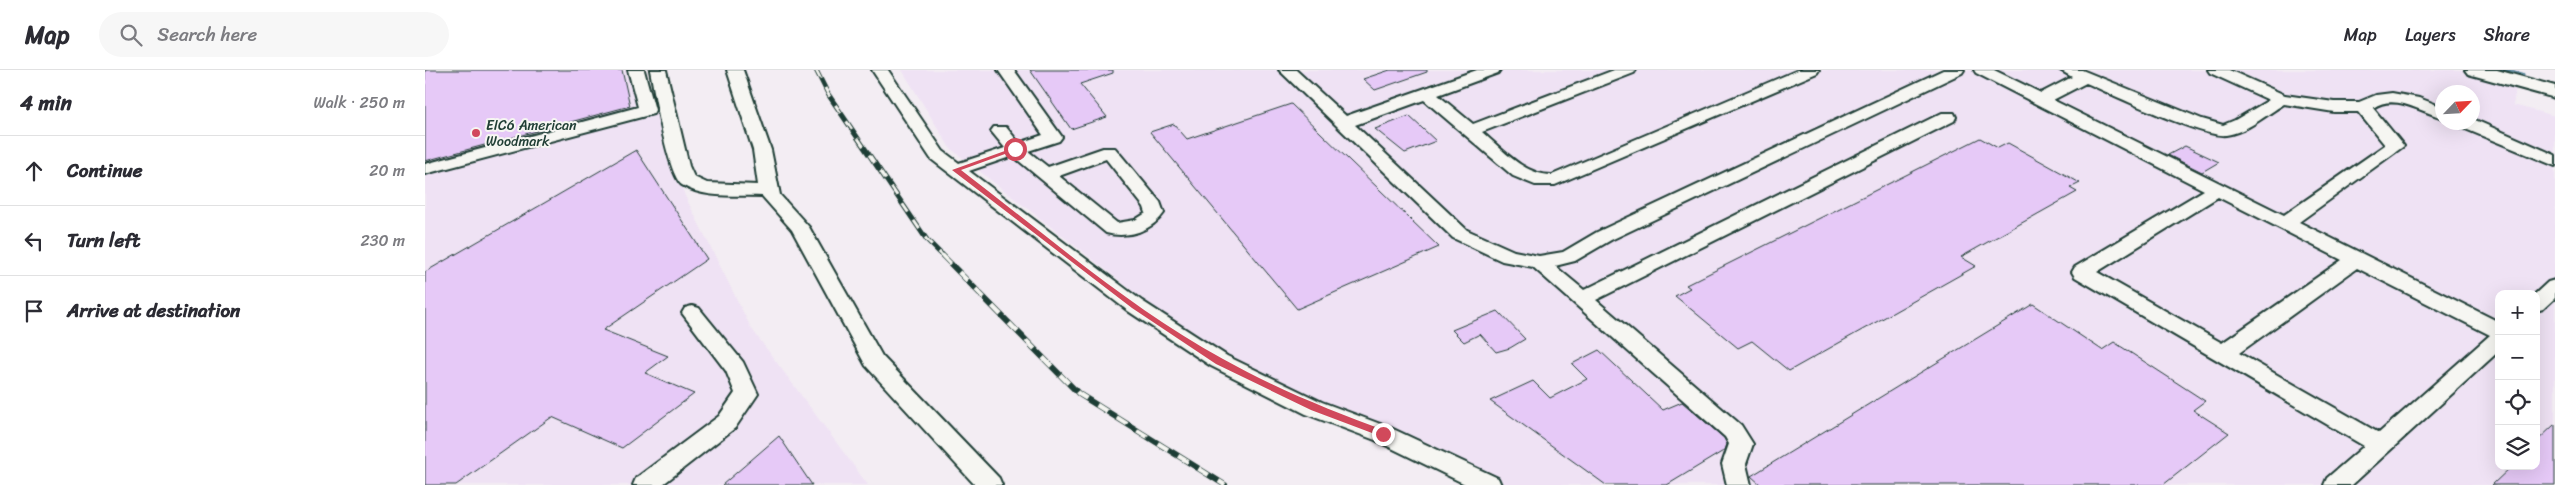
<!DOCTYPE html>
<meta charset="utf-8">
<style>
body{margin:0;font-family:Sriracha,sans-serif;background:#f7f7f7;color:#2b2b33}
.controls{position:absolute;right:15px;bottom:15px;display:grid;overflow:hidden;border-radius:10px;box-shadow:0 5px 20px #0002}
.controls button{width:45px;height:45px;display:grid;place-items:center;padding:0;border:0;border-bottom:1px solid #e1e1e2;background:#fff;color:#2b2b33;font:25px sans-serif}
.compass{position:absolute;left:2010px;top:15px;width:45px;height:45px;border-radius:50%;background:#fff;box-shadow:0 5px 20px #0002;rotate:65deg}
.stop{position:absolute;width:15px;height:15px;margin:-11px;border:4px solid #d1495b;border-radius:50%;background:#fff}
.stop.end{background:#d1495b;border-color:#fff;box-shadow:0 1px 5px #0008}
.list{margin:0;padding:0;list-style:none}
h2{display:flex;justify-content:space-between;align-items:center;height:65px;margin:0;padding:0 20px;font-size:21px}
h2 small{font-size:16px;font-weight:400;color:#7c7c81}
.list li{display:grid;grid-template-columns:32px 1fr auto;gap:15px;align-items:center;box-sizing:border-box;height:70px;padding:0 20px;border-top:1px solid #e1e1e2}
.list b{display:block;font-size:19px;white-space:nowrap}
.list em{font-size:16px;font-style:normal;color:#7c7c81}
.icon{flex:none;width:28px;height:28px;fill:none;stroke:currentColor;stroke-width:2;stroke-linecap:round;stroke-linejoin:round}
.map{position:relative;flex:none;width:2130px;height:415px;overflow:hidden}
header{display:flex;align-items:center;gap:30px;box-sizing:border-box;height:70px;padding:0 25px;background:#fff;border-bottom:1px solid #e1e1e2}
header strong{font-size:24px}
nav{display:flex;gap:28px;margin-inline-start:auto;font-size:18px}
.search{width:350px;height:45px;background:#f7f7f7;display:flex;align-items:center;gap:12px;box-sizing:border-box;padding:0 18px;border-radius:28px;color:#7c7c81;font-size:19px}
main{display:flex}
aside{flex:1;background:#fff}
.map>svg:first-child{display:block}
.built{fill:#efe2f4;fill-rule:evenodd}
.lines{fill:none;stroke-linecap:round;stroke-linejoin:round}
.stream{stroke:#5e8b9f;stroke-width:5}
.building{fill:#e6c9f7;stroke:#1f3d34}
.minor-casing{stroke:#1f3d34;stroke-width:4}
.major-casing{stroke:#1f3d34;stroke-width:4}
.minor{fill:#f6f6f2;fill-rule:evenodd}
.major{fill:#f6f6f2;fill-rule:evenodd}
.rail-far1-casing{stroke:#1f3d34;stroke-width:5}
.rail-casing{stroke:#1f3d34;stroke-width:6}
.rail-far1{stroke:#f6f6f2;stroke-width:3;stroke-dasharray:10;stroke-linecap:butt}
.rail{stroke:#f6f6f2;stroke-width:4.5;stroke-dasharray:12;stroke-linecap:butt}
.route{fill:#d1495b}
.poi-dot{fill:#d1495b;stroke:#f6f6f2;stroke-width:2}
.labels{text-anchor:middle;stroke-width:4;stroke-linejoin:round;paint-order:stroke}
.poi-label{font-size:14px;fill:#1f3d34;stroke:#f6f6f2;text-anchor:start}
</style>
<header>
<strong>Map</strong>
<div class="search"><svg class="icon" aria-label="search" viewBox="0 0 24 24"><circle cx="10" cy="10" r="6"/><path d="M15 15l6 6"/></svg>Search here</div>
<nav><a>Map</a><a>Layers</a><a>Share</a></nav>
</header>
<main>
<aside>
<h2>4 min<small>Walk · 250 m</small></h2>
<ul class="list">
<li><svg class="icon" aria-label="ahead" viewBox="0 0 24 24"><path d="M12 20V5M6 11l6-6 6 6"/></svg><div><b>Continue</b></div><em>20 m</em></li>
<li><svg class="icon" aria-label="left" viewBox="0 0 24 24"><path d="M17 20v-9H6M10 6l-5 5 5 5"/></svg><div><b>Turn left</b></div><em>230 m</em></li>
<li><svg class="icon" aria-label="arrive" viewBox="0 0 24 24"><path d="M6 21V4h12l-3 4 3 4H6"/></svg><div><b>Arrive at destination</b></div></li>
</ul>
</aside>
<div class="map">
<svg width="2130" height="415" viewBox="0 0 2130 415">
<rect width="100%" height="100%" fill="#f3edf3"/>
<filter id="ink" filterUnits="userSpaceOnUse"><feTurbulence type="fractalNoise" baseFrequency=".02" numOctaves="2"/><feDisplacementMap in="SourceGraphic" scale="10" xChannelSelector="R" yChannelSelector="G"/><feConvolveMatrix kernelMatrix="1 2 1 2 8 2 1 2 1" color-interpolation-filters="sRGB"/></filter>
<g filter="url(#ink)">
<path class="built" d="M0 0H221L234 51 260 126 326 258 443 415H0Z
M477 0H2094L2088 35 2130 46V415H1050L796 290 525 78ZM2018 22H2048V52H2018ZM2074 224H2111V396H2074Z"/>
<g class="lines">
<path class="stream" d="M2077 0 2097 5"/>
</g>
<path class="building" d="M0 0H197L205 36 0 91Z
M605 0H688V3L655 14 682 47 646 59Z
M965 0H1002V2L950 20 938 9Z
M866 34 1014 177 872 239 725 62 749 54 762 69Z
M984 46 1011 71 980 83 950 59Z
M1555 68 1573 78 1583 73 1655 113 1645 118 1652 122 1536 187 1551 196 1364 301 1327 271 1313 278 1250 226 1265 218 1261 215Z
M1760 76 1794 92 1777 102 1743 85Z
M211 80 282 189 178 260 243 286 220 303 269 324 197 378 127 347 31 415H0V202Z
M1608 234 1677 280 1689 272 1780 331 1768 340 1804 363 1738 415H1336L1326 406Z
M1073 241 1100 269 1085 278 1071 282 1055 264 1039 272 1027 260Z
M1174 280 1238 340 1257 332 1299 368 1302 374 1300 380 1242 415H1181L1065 331 1108 311 1125 328 1162 309 1147 294Z
M2130 354V415H2067L2087 396H2111V372Z
M354 366 387 415H297Z"/>
<g class="lines">
<g class="minor-casing">
<path id="minor" d="M203 0H219L230 40 228 44 0 104V94L213 37Z
M225 0H241L264 96 269 107 282 113 333 115 328 80 302 0H318L346 80 355 125 384 157 457 286 574 408 577 415H550L441 296 367 160 337 126C312 125 279 129 257 115 243 105 229 20 225 0Z
M447 0H463L518 81 534 93 580 78 566 61 569 57H581L594 73 618 65 573 0H589L637 67 634 71 603 81 623 97 678 78H690L735 132 739 143C727 161 702 169 681 163L588 86 544 101 717 231 802 286 897 332 966 358 1073 408 1076 415H1042L950 370 881 344 786 296 703 241 506 89ZM681 89 719 137 721 143 710 150 692 153 634 106Z
M854 0H871L921 46 1052 0H1075L1073 3 1013 25 1048 54 1189 0H1211L1209 3 1057 62C1078 80 1099 105 1127 105L1373 0H1394L1392 3 1130 115H1110L1088 106 999 30 930 55 1042 160 1089 181 1114 186 1138 182 1172 162 1518 0H1539L1537 3 1186 170 1150 191 1130 196 1159 220 1517 43H1529L1531 47 1529 51 1171 230 1316 355 1328 374 1321 394 1326 415H1302L1297 394 1304 374 1300 367 1108 197 1077 191 1028 168Z
M1549 0H1569L1616 23 1647 7 1635 0H1657L1777 49 1798 55 1810 50 1844 30 1785 3 1783 0H1804L1860 25 1909 32H1934L1951 25 1967 23 1994 28 2018 37V48C1995 42 1970 23 1948 38L1979 76 1874 152 2074 252V281L1927 415H1899L1902 408 1939 376 1650 207 1647 202 1650 197 1779 120 1551 3ZM1661 13C1687 24 1778 68 1801 65 1822 62 1841 45 1859 34L1909 42H1933L1960 75 1859 145 1628 30ZM1793 127 1917 190 1797 273 1672 202ZM1932 198 2065 265 1954 363 1814 283Z
M2048 49 2130 85V96L2033 56 2031 52H2048Z
M2130 210V228L2118 239 2111 241 2110 224 2123 212Z
M267 236 274 238 318 292 333 324 310 358 237 415H208L211 408 294 346 310 323 301 301 257 243 260 238Z"/>
</g>
<g class="major-casing">
<path id="major" d="M2040 0H2072L2130 16V28L2043 4Z"/>
</g>
<use href="#minor" class="minor"/>
<use href="#major" class="major"/>
<g class="rail-far1-casing">
<path id="rail-far1" d="M391 0 403 24 502 170 518 186"/>
</g>
<g class="rail-casing">
<path id="rail" d="M517 185 654 324 800 415"/>
</g>
<use href="#rail-far1" class="rail-far1"/>
<use href="#rail" class="rail"/>
</g>
</g>
<path class="route" d="M588 78 594 79 536 100C620 164 706 239 798 289 850 318 906 341 962 361V366H955L886 340 791 294 707 238 527 100Z"/>
<circle class="poi-dot" cx="51" cy="63" r="5"/>
<g class="labels">
<g class="poi-label">
<text x="61" y="60">EIC6 American<tspan x="61" dy="16">Woodmark</tspan></text>
</g>
</g>
</svg>
<div class="controls">
<button>+</button>
<button>−</button>
<button><svg class="icon" aria-label="locate" viewBox="0 0 24 24"><circle cx="12" cy="12" r="6"/><path d="M12 2v4M12 18v4M2 12h4M18 12h4"/></svg></button>
<button><svg class="icon" aria-label="layers" viewBox="0 0 24 24"><path d="M12 4l9 5-9 5-9-5zM3 14l9 5 9-5"/></svg></button>
</div>
<svg class="compass" viewBox="-18 -18 36 36"><path d="M0-13l5 13h-10z" fill="#e53935"/><path d="M0 13l5-13h-10z" fill="#7c7c81"/></svg>
<div class="stop" style="left:590px;top:79px"></div>
<div class="stop end" style="left:958px;top:364px"></div>
</div>
</main>
